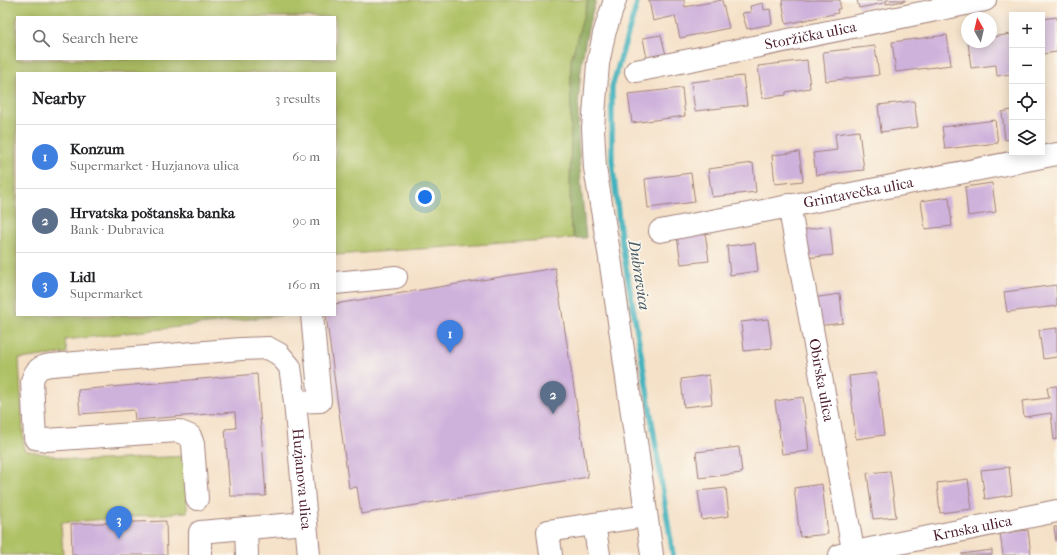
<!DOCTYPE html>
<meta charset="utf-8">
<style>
body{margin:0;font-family:"IM FELL French Canon",serif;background:#f6f6f6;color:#202124}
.controls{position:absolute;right:12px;top:12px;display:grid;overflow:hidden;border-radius:0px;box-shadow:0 2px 10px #0003}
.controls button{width:36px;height:36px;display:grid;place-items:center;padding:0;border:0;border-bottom:1px solid #e0e0e0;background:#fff;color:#202124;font:20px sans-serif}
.compass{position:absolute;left:961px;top:12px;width:36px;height:36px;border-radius:50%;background:#fff;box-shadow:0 2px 10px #0003;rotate:352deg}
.you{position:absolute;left:425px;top:197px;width:14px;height:14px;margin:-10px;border:3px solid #fff;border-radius:50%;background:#1a73e8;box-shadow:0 0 0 6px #1a73e833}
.badge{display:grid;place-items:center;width:26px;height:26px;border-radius:50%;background:#c8321e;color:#fff;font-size:13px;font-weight:700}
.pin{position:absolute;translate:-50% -33px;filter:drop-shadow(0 1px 2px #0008)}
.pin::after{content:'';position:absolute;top:21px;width:14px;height:12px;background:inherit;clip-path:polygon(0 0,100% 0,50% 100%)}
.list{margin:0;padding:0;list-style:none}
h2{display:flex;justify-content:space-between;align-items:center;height:52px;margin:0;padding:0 16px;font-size:17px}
h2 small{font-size:13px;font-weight:400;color:#757577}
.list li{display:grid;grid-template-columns:26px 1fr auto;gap:12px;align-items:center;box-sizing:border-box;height:64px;padding:0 16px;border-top:1px solid #e0e0e0}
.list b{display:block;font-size:15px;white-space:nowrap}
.list p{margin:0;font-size:13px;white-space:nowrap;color:#757577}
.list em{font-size:13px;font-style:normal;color:#757577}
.icon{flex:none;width:22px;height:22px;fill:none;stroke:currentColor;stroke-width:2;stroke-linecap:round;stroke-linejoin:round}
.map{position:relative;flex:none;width:1057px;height:555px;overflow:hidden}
.search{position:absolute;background:#fff;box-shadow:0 2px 10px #0003;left:16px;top:16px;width:320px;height:44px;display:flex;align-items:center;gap:10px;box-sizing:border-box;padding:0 14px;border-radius:0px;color:#757577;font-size:15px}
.panel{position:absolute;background:#fff;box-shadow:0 2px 10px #0003;left:16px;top:72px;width:320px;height:244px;border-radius:0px}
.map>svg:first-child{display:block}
.green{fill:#afc165;stroke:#7c7048;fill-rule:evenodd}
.forest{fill:#8ba75a;stroke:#6a6342}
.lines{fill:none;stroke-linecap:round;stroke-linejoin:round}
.stream{stroke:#44b3bd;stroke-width:5.5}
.building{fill:#cfb2dc}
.minor-casing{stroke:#a0807a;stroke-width:24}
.minor{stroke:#fff;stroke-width:22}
.labels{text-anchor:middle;stroke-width:3.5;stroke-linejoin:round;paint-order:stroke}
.street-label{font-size:15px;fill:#4a1f2b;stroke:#fbf7ec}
.water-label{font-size:16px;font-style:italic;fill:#485a65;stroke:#fbf7ec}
</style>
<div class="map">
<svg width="1057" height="555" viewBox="0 0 1057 555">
<rect width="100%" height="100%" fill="#fbf7ec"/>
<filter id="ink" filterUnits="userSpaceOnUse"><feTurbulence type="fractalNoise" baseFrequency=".025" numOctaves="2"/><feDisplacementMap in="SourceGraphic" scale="8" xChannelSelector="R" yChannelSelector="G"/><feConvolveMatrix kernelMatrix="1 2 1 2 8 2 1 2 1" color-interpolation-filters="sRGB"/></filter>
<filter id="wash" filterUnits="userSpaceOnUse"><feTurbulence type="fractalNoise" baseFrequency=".012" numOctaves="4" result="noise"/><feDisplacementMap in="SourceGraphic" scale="16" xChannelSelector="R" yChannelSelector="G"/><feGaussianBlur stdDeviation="0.9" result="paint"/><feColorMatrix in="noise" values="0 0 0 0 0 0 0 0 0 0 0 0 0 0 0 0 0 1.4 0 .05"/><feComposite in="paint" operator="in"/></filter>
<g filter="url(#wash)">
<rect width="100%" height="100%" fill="#f5e1c8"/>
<path class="green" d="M0 0H588L571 60 570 220 574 238 335 255V73H17V315H284L65 340 67 353 19 359 24 450 79 461 187 456V512L61 523 63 555H0ZM17 17H335V59H17Z"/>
<path class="forest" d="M588 0H596C570 80 578 156 586 238H574L570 220 571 60Z"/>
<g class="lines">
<path class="stream" d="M638 0 612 87V160L621 238 643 365 673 555"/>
</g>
<g id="blocks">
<path class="building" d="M649 0H684L685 7 722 0 729 28 680 38 675 16 653 21Z
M782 0H840V9H837L838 13 786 24Z
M857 0H883L884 3 859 8Z
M886 0H905V1L886 4Z
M763 3 764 10 770 9 772 24 747 29 742 13 751 12 750 6Z
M1057 17V52L1042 54V19Z
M1012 34V74L997 76 996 65 971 68 968 42H991V37Z
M661 35 666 55 647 59 643 38Z
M947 35 951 65 896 72 892 42Z
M875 46 879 75 826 81 823 52Z
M807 60 810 88 786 92V95L762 98 758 66Z
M743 76 747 105 695 111 691 82Z
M682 88 685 116 632 123 628 94Z
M914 101 918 127 881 132 878 105Z
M1012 110V139L1005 140 1002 112Z
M995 120 998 143 945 149 942 127Z
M859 131 864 170 816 175 813 153 837 150 835 134Z
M799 152 803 181 775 184 772 155Z
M753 163 756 192 712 197 708 169Z
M691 173 695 202 648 208 645 179Z
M992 183 996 212 968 216 965 187Z
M949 197 952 226 925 229 921 201Z
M830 226 833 255 805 258 802 230Z
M705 232 709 261 681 264 677 236Z
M755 243 758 271 730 275 727 246Z
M555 268 588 477 361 514 357 487 349 488 326 315H335V304Z
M1056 285 1057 306 1007 312 1004 292Z
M840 294 843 323 816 326 812 298Z
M768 319 772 348 744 351 741 322Z
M1057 328V357L1043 359 1039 330Z
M876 373 884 435 856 439 849 376Z
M257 374 266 496H230L225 429 236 428 235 412 135 420 134 410 80 414 78 390Z
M709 375 712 404 684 407 681 379Z
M1057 386V439L1054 440 1051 413 1024 417 1022 401 1049 398 1047 387Z
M803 397 809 451 782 454 775 401Z
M739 447 742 473 699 478 696 452Z
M1009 467 1012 495 985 499 981 470Z
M890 471 896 517 873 519 867 473Z
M968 479 972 509 940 513 937 483Z
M822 484 828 534 800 537 794 488Z
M726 488 729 516 702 520 698 491Z
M166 521 167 555H72L71 524Z
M1054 527H1057V541H1056Z
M1028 530 1031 555H1003L1000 533Z
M992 550V555H962L961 554Z"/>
</g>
</g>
<g filter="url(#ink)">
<use href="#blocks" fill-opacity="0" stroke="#a0807a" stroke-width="1"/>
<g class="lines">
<g class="minor-casing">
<g id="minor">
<path d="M615 0 604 34 598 64 593 128 595 168 610 258 652 555"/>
<path id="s1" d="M636 71 985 0"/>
<path id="s2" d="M789 205 854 555"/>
<path id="s3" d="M660 231 1057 154"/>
<path d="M335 283 396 277"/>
<path d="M295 402 320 401 312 315"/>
<path id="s4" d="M197 499 193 444 190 436 178 431 46 440 35 438 32 381C35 370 40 366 52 365L241 349 268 348 279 354 290 367 295 402 309 555"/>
<path d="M594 524 599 555"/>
<path d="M246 528 247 555"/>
<path d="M200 555V532L306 523"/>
<path d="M551 555 548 531 646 516"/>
<path id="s5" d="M840 555 1057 511"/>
</g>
</g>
<use href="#minor" class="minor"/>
</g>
</g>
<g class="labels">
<g class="street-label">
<text dy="5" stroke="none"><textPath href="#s1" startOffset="178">Storžička ulica</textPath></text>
<text dy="5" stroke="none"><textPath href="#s3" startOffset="202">Grintavečka ulica</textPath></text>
<text dy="5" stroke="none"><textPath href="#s2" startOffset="178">Obirska ulica</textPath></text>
<text dy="5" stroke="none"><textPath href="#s4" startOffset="664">Huzjanova ulica</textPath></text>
<text dy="5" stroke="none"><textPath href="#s5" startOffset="135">Krnska ulica</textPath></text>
</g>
<g class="water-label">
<text transform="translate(640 275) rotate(81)" y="6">Dubravica</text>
</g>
</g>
</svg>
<div class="controls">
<button>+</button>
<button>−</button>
<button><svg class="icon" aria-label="locate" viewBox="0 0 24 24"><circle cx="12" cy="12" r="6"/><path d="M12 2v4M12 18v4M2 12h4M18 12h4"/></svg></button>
<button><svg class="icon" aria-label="layers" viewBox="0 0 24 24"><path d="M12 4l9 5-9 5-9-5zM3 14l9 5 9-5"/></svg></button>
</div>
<svg class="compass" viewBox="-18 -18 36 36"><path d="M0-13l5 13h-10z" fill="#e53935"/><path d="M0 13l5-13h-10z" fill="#757577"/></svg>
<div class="you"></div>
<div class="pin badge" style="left:450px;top:353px;background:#3f7fe0">1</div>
<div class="pin badge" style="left:553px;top:414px;background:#5c6f8a">2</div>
<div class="pin badge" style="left:119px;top:539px;background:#3f7fe0">3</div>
<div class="search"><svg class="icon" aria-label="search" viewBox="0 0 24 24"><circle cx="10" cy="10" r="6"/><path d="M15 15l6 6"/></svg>Search here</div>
<section class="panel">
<h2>Nearby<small>3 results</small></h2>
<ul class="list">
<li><span class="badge" style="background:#3f7fe0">1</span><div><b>Konzum</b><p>Supermarket · Huzjanova ulica</p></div><em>60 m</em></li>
<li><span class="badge" style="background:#5c6f8a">2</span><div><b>Hrvatska poštanska banka</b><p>Bank · Dubravica</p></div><em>90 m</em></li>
<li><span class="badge" style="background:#3f7fe0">3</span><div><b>Lidl</b><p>Supermarket</p></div><em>160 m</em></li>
</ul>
</section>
</div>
